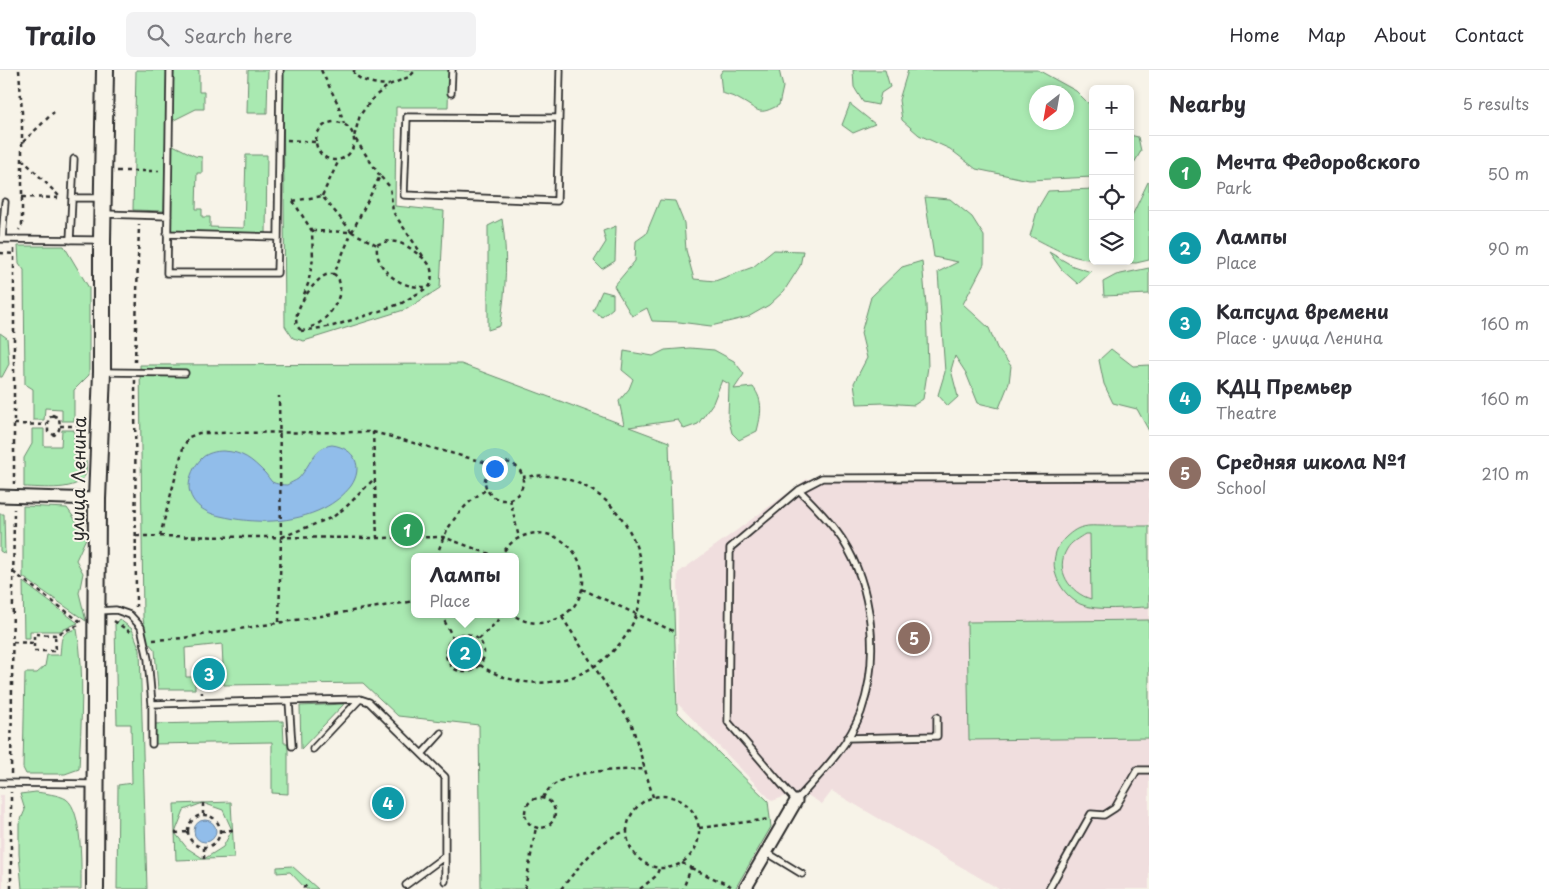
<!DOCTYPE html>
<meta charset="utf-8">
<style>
body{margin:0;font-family:"Playpen Sans",sans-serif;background:#f2f2f3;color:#2b2b33}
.controls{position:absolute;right:15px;top:15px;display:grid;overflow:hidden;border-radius:8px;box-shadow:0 2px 8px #0003}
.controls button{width:45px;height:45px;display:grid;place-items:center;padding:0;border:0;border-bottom:1px solid #e1e1e2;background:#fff;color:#2b2b33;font:25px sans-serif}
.compass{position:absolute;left:1029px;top:15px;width:45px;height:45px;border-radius:50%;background:#fff;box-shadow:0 2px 8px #0003;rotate:211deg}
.you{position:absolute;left:494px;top:398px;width:18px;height:18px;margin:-12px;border:4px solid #fff;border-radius:50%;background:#1a73e8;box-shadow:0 0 0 8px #1a73e833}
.badge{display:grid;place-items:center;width:32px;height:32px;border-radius:50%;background:#d1495b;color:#fff;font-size:16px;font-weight:700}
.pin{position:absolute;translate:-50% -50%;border:2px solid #fff;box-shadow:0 1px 5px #0006}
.popup{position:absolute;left:411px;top:483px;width:108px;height:65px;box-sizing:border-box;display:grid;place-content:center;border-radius:8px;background:#fff;filter:drop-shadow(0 1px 4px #0005);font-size:16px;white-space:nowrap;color:#7c7c81}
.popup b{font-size:19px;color:#2b2b33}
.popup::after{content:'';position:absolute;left:50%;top:100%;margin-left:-10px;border:10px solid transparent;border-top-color:#fff}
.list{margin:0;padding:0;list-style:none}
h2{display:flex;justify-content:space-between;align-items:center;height:65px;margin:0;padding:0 20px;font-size:21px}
h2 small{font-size:16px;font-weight:400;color:#7c7c81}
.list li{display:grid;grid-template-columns:32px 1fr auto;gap:15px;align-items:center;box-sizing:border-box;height:75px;padding:0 20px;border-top:1px solid #e1e1e2}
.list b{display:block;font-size:19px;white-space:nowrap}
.list p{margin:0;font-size:16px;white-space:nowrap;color:#7c7c81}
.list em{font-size:16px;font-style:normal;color:#7c7c81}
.icon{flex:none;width:28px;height:28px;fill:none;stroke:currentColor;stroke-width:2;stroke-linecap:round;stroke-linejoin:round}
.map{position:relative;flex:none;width:1149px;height:819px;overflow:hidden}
header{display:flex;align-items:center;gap:30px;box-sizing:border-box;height:70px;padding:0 25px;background:#fff;border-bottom:1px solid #e1e1e2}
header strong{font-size:24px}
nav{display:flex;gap:28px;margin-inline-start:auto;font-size:18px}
.search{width:350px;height:45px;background:#f2f2f3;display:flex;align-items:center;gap:12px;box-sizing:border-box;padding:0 18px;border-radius:8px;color:#7c7c81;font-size:19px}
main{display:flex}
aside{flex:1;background:#fff}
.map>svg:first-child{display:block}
.built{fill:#f0dede}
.green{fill:#a9e9b1;stroke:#6a8a6e;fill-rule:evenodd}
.water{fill:#91bdea;stroke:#68839e}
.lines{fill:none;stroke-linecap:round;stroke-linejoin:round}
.lane-casing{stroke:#2b2b2b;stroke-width:9}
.street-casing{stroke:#2b2b2b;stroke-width:15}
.secondary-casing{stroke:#2b2b2b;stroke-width:20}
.path{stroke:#2b2b2b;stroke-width:2.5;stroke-dasharray:4 4;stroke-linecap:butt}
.lane{stroke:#f7f3e8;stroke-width:5.5}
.street{stroke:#f7f3e8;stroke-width:11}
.secondary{stroke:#f7f3e8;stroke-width:16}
.labels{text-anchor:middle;stroke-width:4;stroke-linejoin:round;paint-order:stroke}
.street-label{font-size:18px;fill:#2b2b2b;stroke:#f7f3e8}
</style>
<header>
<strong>Trailo</strong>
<div class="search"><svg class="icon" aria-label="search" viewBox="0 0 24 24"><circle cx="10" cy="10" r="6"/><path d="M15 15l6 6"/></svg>Search here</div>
<nav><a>Home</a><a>Map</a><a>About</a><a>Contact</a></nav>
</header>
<main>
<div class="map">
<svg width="1149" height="819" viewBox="0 0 1149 819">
<rect width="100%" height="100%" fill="#f7f3e8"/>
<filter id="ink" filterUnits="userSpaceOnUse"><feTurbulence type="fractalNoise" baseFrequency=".02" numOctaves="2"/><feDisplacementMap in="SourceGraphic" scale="10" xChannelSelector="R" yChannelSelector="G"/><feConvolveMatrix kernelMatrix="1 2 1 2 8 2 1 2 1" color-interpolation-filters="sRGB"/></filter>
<g filter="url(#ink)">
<path class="built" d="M807 409 1149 411V819H999L832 721 822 734 801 721 772 731 678 634V503Z
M0 725H4L3 819H0Z"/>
<path class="green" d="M136 0H167L164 141 133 140Z
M174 0H199V22H204V39H196L172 51Z
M248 0H268L267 43H247Z
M283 0H449L448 37H396L395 136 444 141 440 218 407 239 304 271 293 268 285 256Z
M723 0H779L783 17 779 35C758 46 760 41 742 31 736 27 728 25 722 23L720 4Z
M853 0H885L890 17 881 23 878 35 863 32 854 17Z
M908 0H1038L1076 21 1093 38V107L1029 110 976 99 950 79 919 65 902 50 899 30ZM1036 22H1066V52H1036Z
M850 34 875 54 853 63 842 55Z
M1130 65 1138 67 1141 81 1130 100Z
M171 74 195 86 202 87V103H197L196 139H202V147H210V157L244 158 246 85H267L266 165 169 162Z
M1148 112 1149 113V190L1136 193 1111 192 1130 191V150Z
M1093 119V189C1071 190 1049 175 1030 166L1038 138 1048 121Z
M925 127 950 129 972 147 984 166V194L963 234 989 258 997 278 1011 296 1009 313 999 338 978 333 966 303 955 286 951 300 958 327 948 336 938 325 945 302 938 202 958 192 934 187Z
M660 130 675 131 684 153 686 180 694 209 715 211 753 197 774 180 803 181 800 196 784 221 769 235 748 247 711 256 679 252 652 251 647 238 632 246 614 216 635 191 636 171 646 164Z
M502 149C508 185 506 220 500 256L488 260V156Z
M616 156 615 191 602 199 594 191 606 172 603 161Z
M18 176H64L89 218V305L74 320V351H62V339L45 338 44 350H33V319L25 314 24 200 19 193Z
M1049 182 1073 196 1091 202 1078 214 1062 200Z
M922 191 926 235 928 297 923 329 914 335 884 333 857 334 854 313 867 288 861 263 871 227 902 197Z
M1149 198V224L1104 226 1103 212 1116 205Z
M602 221 613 224V238L602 247 593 241Z
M0 263 7 268 9 294 2 307H0Z
M690 278 714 280 734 291 744 304 734 319 753 317C764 331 761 345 757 361L739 370 732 363 728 347 729 314 722 310 713 333 698 354 684 359 678 350 629 357 669 372 677 642 768 731 771 757 735 819H481L479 655 398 646 363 613 224 615 222 574 185 578 186 607H195V619H158L155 580 147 571 143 548 140 295 461 294 624 355 619 331 629 319 633 309 622 300 624 281 653 286 665 280ZM415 487H515V544H415Z
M1111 279 1133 296 1149 295V361L1137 339 1113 333 1104 314 1099 290Z
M32 359H44V376H61L62 360H74L75 391H86C86 395 87 400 86 403 80 423 41 417 24 417V388L32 374Z
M23 436 67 438 87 466 76 490 83 503 79 523 86 551 23 507Z
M0 444H4L5 484 0 481Z
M1149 456V537C1131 537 1096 542 1080 534 1057 522 1044 490 1064 469 1069 464 1076 458 1083 457 1089 455 1096 456 1103 456 1118 456 1134 456 1149 456ZM1085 464H1090L1091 529C1070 523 1054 500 1067 479 1071 472 1079 468 1085 464Z
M23 512 78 553 60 561H30V568H24Z
M119 549 132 559 140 580 147 819H117L118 715 132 713 131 654H117L115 554Z
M1149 550V668L969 670 967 552Z
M77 559C85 604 81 654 79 699L65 704H26L23 698 25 603H37L45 596 47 585H60C62 568 59 563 77 559Z
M344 634 301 679 300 636Z
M283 651 284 673H288V724L272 723V672L152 674V654Z
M36 722C43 723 60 725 66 729 83 740 81 800 81 819H22L19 784V754L25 740 20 724Z
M231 732 234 788 176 790 174 734ZM203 733 223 740 232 760 223 777 204 789 187 778 175 763 184 740Z
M292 796 318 819H306L290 802 277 803V797Z"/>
<path class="water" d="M332 375C355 378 364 397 351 416 344 425 334 433 324 438 292 454 255 454 220 446 206 443 191 435 189 418 189 406 194 396 202 388 207 383 216 381 223 381 243 382 251 389 265 403 267 405 270 410 272 412 276 414 282 415 287 415 290 413 295 411 298 409 310 397 313 377 332 375Z
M194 761a11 11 0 1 1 22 0a11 11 0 1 1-22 0Z"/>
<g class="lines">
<g class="lane-casing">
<path id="lane" d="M170 0 167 203H277L278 167 280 0
M451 23 452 0
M558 48 407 47 404 125 557 131 560 0
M72 128H102
M104 144 168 146
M167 164 278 167
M0 169 99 170
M2 169 5 132
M70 170 74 89
M104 302 185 303
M799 420C814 435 830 451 842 469 873 517 880 588 861 642 848 677 820 704 796 731L728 652 730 478 799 420 822 408 1149 407
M97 541 116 540 130 545 141 557 148 589 152 634V674
M289 631 292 676
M152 634 360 629 369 632 445 707V811
M847 668 937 666V647
M313 679 360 629
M422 684 441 663
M0 713 93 714
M766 782 802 804
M406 815 445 786
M1049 819 1091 744 1104 745 1115 738 1137 700H1149"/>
</g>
<g class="street-casing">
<path id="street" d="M0 426 97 429
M745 819 796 731"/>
</g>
<g class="secondary-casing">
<path id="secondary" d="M95 819 97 429 102 302V170L105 0"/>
</g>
<path class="path" d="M19 0 22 42V155L19 160
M321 0 338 34 344 54
M354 0V4C364 13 376 14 389 15
M316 71a19 19 0 1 1 38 0a19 19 0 1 1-38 0Z
M287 70 316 72
M23 72 54 42
M22 89 61 128
M117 101H159
M380 106 354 67 360 45 374 27 389 15 409 7 416 0
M322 126 339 90
M22 127 61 128
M293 131 312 161 313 189 308 214 303 227
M293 131 322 126 352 162
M312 161 352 162
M352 162 380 106 390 117 393 142 425 189
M14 179V414
M0 183 14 184
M311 257C326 253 345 227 339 211 339 208 336 206 334 204L352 162 377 175
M301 260C285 250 313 210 326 205 329 204 332 204 334 204
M301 261 333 256 371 244 402 233 430 216C432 208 433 200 428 193 426 190 422 187 419 185 407 175 393 166 377 175 374 202 406 222 430 216
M135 292 139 155
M135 310 136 537
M53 345 59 348C60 356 61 360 54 365L48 362V349Z
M14 354 47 355
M60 356H78
M485 411a19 19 0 1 1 38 0a19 19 0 1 1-38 0Z
M510 429 519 468
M136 466 377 468 373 362
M160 466 183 378 189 367 199 363 373 362 495 395
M282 467 333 447 346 437 374 409
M377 468 443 467 498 487
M437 487C444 457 462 435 487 419
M499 487C505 480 510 472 519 468 560 447 602 499 574 536 568 543 561 548 552 551 538 555 524 553 512 544
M13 502 82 553
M582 519 673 561
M441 544 453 568
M562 547 632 655 653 727
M114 551 130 562
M279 552 281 467 279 326
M446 583a19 19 0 1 1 38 0a19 19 0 1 1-38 0Z
M479 569 505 544
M153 570 183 568 415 531
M13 572 34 573V564L55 565 81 554
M34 573V581H56L55 565
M480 595C502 610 530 616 556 611 576 608 595 598 610 584 683 516 622 391 523 407
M201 606 202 624
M11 704 14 439
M627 762a36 36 0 1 1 72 0a36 36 0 1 1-72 0Z
M543 728C557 697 616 701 645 699
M525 743a15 15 0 1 1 30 0a15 15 0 1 1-30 0Z
M203 733V744
M188 761a16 16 0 1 1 32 0a16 16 0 1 1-32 0Z
M699 758 770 749
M221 761 233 760
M175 763 187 762
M204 789V778
M682 793 691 798 683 819
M691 798 733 817
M303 818 309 814
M11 819V722
M525 819 536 757
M561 819C580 796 597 771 626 761
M640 819 656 806 659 799"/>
<use href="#lane" class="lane"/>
<use href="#street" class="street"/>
<use href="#secondary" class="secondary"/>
</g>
</g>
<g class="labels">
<g class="street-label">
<text transform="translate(79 409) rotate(-89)" y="6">улица Ленина</text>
</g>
</g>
</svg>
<div class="controls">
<button>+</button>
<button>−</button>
<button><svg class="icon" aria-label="locate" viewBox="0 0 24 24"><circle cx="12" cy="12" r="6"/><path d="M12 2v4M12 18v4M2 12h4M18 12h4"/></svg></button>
<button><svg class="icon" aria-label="layers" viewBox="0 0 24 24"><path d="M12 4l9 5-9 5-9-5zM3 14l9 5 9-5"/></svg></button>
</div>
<svg class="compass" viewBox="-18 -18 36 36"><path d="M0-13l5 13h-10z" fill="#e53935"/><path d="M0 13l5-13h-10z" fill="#7c7c81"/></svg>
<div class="you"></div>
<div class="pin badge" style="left:407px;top:460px;background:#2e9e5b">1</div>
<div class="pin badge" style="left:465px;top:583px;background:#0f9aa8">2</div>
<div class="popup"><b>Лампы</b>Place</div>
<div class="pin badge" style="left:209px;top:604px;background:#0f9aa8">3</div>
<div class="pin badge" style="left:388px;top:733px;background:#0f9aa8">4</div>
<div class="pin badge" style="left:914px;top:568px;background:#8d6e63">5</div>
</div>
<aside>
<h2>Nearby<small>5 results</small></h2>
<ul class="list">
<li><span class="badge" style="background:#2e9e5b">1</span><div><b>Мечта Федоровского</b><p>Park</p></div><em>50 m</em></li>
<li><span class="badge" style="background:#0f9aa8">2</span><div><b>Лампы</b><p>Place</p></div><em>90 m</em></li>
<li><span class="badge" style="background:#0f9aa8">3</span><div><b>Капсула времени</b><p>Place · улица Ленина</p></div><em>160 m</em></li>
<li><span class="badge" style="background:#0f9aa8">4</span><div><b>КДЦ Премьер</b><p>Theatre</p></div><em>160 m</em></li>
<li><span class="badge" style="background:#8d6e63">5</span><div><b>Средняя школа №1</b><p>School</p></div><em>210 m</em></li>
</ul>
</aside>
</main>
